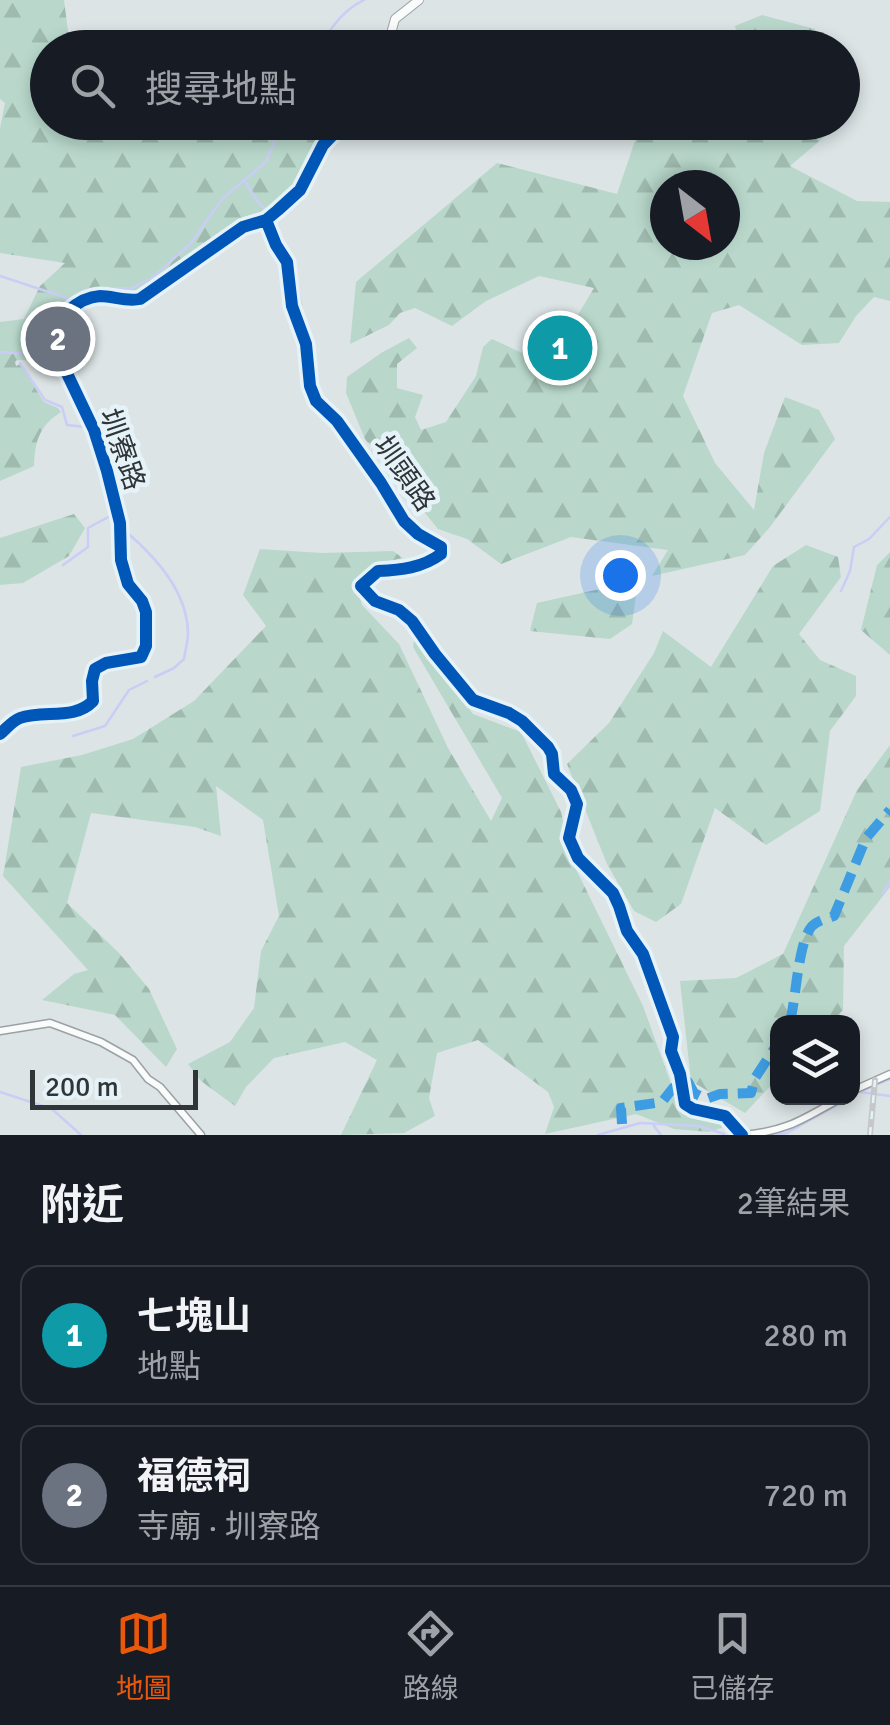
<!DOCTYPE html>
<html lang="zh-TW">
<meta charset="utf-8">
<style>
body{margin:0;font-family:Signika,"Noto Sans TC",sans-serif;background:#242831;color:#f1f3f6}
.controls{position:absolute;right:30px;bottom:30px;display:grid;overflow:hidden;border-radius:20px;box-shadow:0 5px 15px #0003}
.controls button{width:90px;height:90px;display:grid;place-items:center;padding:0;border:0;border-bottom:2px solid #363941;background:#171b24;color:#f1f3f6;font:50px sans-serif}
.compass{position:absolute;left:650px;top:170px;width:90px;height:90px;border-radius:50%;background:#171b24;box-shadow:0 5px 15px #0003;rotate:149deg}
.scale{position:absolute;left:30px;bottom:25px;width:168px;box-sizing:border-box;padding-left:10px;border:5px solid #303537;border-top:0;font-size:28px;line-height:35px;white-space:nowrap;color:#303537;-webkit-text-stroke:8px #e5f3f9;paint-order:stroke}
.you{position:absolute;left:620px;top:575px;width:35px;height:35px;margin:-25px;border:8px solid #fff;border-radius:50%;background:#1a73e8;box-shadow:0 0 0 15px #1a73e833}
.badge{display:grid;place-items:center;width:65px;height:65px;border-radius:50%;background:#ea580c;color:#fff;font-size:32px;font-weight:700}
.pin{position:absolute;translate:-50% -50%;border:5px solid #fff;box-shadow:0 2px 10px #0006}
.list{margin:0;padding:0;list-style:none}
h2{display:flex;justify-content:space-between;align-items:center;height:130px;margin:0;padding:0 40px;font-size:42px}
h2 small{font-size:32px;font-weight:400;color:#9ea1a6}
.list li{display:grid;grid-template-columns:65px 1fr auto;gap:30px;align-items:center;box-sizing:border-box;height:140px;margin:0 20px 20px;padding:0 20px;border:2px solid #363941;border-radius:20px}
.list b{display:block;font-size:38px;white-space:nowrap}
.list p{margin:0;font-size:32px;white-space:nowrap;color:#9ea1a6}
.list em{font-size:32px;font-style:normal;color:#9ea1a6}
.icon{flex:none;width:55px;height:55px;fill:none;stroke:currentColor;stroke-width:2;stroke-linecap:round;stroke-linejoin:round}
.map{position:relative;flex:none;width:890px;height:1135px;overflow:hidden}
.search{position:absolute;background:#171b24;box-shadow:0 5px 15px #0003;left:30px;right:30px;top:30px;height:110px;display:flex;align-items:center;gap:25px;box-sizing:border-box;padding:0 35px;border-radius:55px;color:#9ea1a6;font-size:38px}
.sheet{height:450px;background:#171b24}
nav{display:flex;justify-content:space-around;align-items:center;box-sizing:border-box;height:140px;border-top:2px solid #363941;background:#171b24;font-size:28px;color:#9ea1a6}
nav a{display:grid;justify-items:center;gap:5px}
nav .on{color:#ea580c}
.map>svg:first-child{display:block}
.forest{fill:url(#forest-firs);fill-rule:evenodd}
.lines{fill:none;stroke-linecap:round;stroke-linejoin:round}
.stream{stroke:#cacdf5;stroke-width:2.5}
.street-casing{stroke:#9ca1a3;stroke-width:9}
.secondary-casing{stroke:#9ca1a3;stroke-width:10}
.street{stroke:#fafbfb;stroke-width:6}
.secondary{stroke:#fafbfb;stroke-width:8}
.rail-casing{stroke:#c5c7c8;stroke-width:6}
.rail{stroke:#e5f3f9;stroke-width:2.5;stroke-dasharray:8;stroke-linecap:butt}
.quiet{stroke:#3e9de2;stroke-width:10;stroke-dasharray:20 10;stroke-linecap:butt}
.cycleway-casing{stroke:#e5f3f9;stroke-width:19}
.cycleway{stroke:#0057b8;stroke-width:12}
.labels{text-anchor:middle;stroke-width:9;stroke-linejoin:round;paint-order:stroke}
.street-label{font-size:28px;fill:#303537;stroke:#e5f3f9}
</style>
<div class="map">
<svg width="890" height="1135" viewBox="0 0 890 1135">
<defs>
<pattern id="forest-firs" width="22" height="20" patternUnits="userSpaceOnUse" patternTransform="scale(2.5)"><rect width="22" height="20" fill="#b9d8cb"/><path d="M5 1l3.5 6h-7zM16 11l3.5 6h-7z" fill="#9fbaaf"/></pattern>
</defs>
<rect width="100%" height="100%" fill="#dce4e6"/>
<path class="forest" d="M0 0H64L70 47 48 48V122L314 123 309 133 322 142 298 189 271 213 139 296C123 300 104 291 89 296 66 305 48 327 29 341L37 347 36 351H46L47 358 38 361 17 360 15 362 16 366 20 364 44 402 58 408 61 412C39 426 35 441 34 466L0 481V322L24 319 40 286 65 263 0 253V128L5 103 0 99Z
M762 15 815 29 818 47H740L735 26Z
M641 123H837L836 127 790 166 857 201 890 202V301L874 297 856 316 839 343 802 345 739 305 712 313 683 396 715 463 754 510 764 453 785 397 819 410 835 439 770 527 745 555 652 576 668 550 571 537 501 564 467 539 438 529 365 439 346 393 347 377 381 353 409 338 417 348 397 364V388L423 395 415 417 421 430 446 422 476 376 483 347 492 339 548 365 594 288 539 276 486 301 452 326 415 308 400 313 389 325 350 344 356 282 497 163 617 194ZM665 185H725V245H665Z
M74 514 85 528 69 556 23 583 0 585V538Z
M806 545 838 557 841 577 799 634 820 660 856 676V696L830 731 820 811 766 845 715 808 681 904 656 922 634 911 607 864 567 764 609 723 654 653 663 631 711 667 773 566Z
M260 549 322 553 393 551 403 558 379 563 355 580 362 605 399 644 448 748 491 821 502 798 413 647 415 635 473 714 521 732 561 812 572 861 643 1006 682 1114 714 1118 724 1127 709 1132 674 1129 636 1114 545 1134 554 1107 548 1092 478 1040 437 1053 429 1098 435 1116 404 1133 341 1135 377 1060 345 1042 274 1058 246 1087 235 1106 201 1081 188 1064 230 1042 254 1008 261 951 279 916 263 820 216 786 221 836 195 827 91 813 67 903 119 953 149 989 177 1049 166 1067 115 1015 42 1000 74 974 88 970 3 876 21 767 82 755 133 739 194 701 266 626 243 595Z
M890 552V655L861 630 877 565Z
M618 585 636 595 632 624 610 639 530 631 537 603Z
M890 745V887L844 946 843 1010 832 1022H778L777 1079 745 1113 691 1081 680 981 736 978 783 954 857 790Z"/>
<g class="lines">
<path class="stream" d="M318 48C332 27 342 11 364 0
M245 181 257 201 268 212
M273 221 296 274 303 318
M0 276 70 299
M52 320 70 299 89 289 132 288 152 278 191 243 223 198 266 162 282 122
M0 352 13 353
M16 355 15 353 47 354V340L50 329
M20 363 45 400 62 407 67 425 86 427C93 439 92 451 96 464
M99 473 111 507
M125 531C155 556 188 592 188 634 188 642 185 651 184 659L174 668 155 677
M63 565 88 547V528L112 515
M841 591 850 571 854 547 869 539 890 517
M73 736 105 726 129 690 147 681
M883 893 890 881
M861 1091 890 1079
M0 1092 52 1109 81 1135
M852 1096 860 1092 890 1096
M654 1126 661 1135
M598 1135 640 1123 699 1126 724 1134
M776 1135 787 1133 850 1098"/>
<g class="street-casing">
<path id="street" d="M266 220 276 245 287 262 292 306 306 344 310 386 316 401 337 421 381 483 404 521 418 534 441 547V554C422 568 401 570 378 571L361 586 375 601 399 610 412 621 435 654 473 700 509 713 522 721 548 747 552 754 554 774 571 790 577 804 569 838 578 858 613 893 619 906 627 931 643 954 673 1037 671 1051 680 1074 685 1104 693 1109 725 1116 742 1135
M0 1031 50 1023 101 1042 133 1060 148 1079 160 1087 201 1135
M852 1091 890 1074
M743 1135C788 1131 803 1119 841 1098"/>
</g>
<g class="secondary-casing">
<path id="secondary" d="M387 48 395 19 419 0
M0 734C6 729 12 721 20 718 43 709 74 721 93 701L92 681 95 669 106 663 141 657 146 646V612L142 601 128 584 121 560 120 523 107 471 94 430 52 342C50 321 79 297 100 296 113 296 126 302 140 299L243 227 266 220 278 210 300 190 323 145 345 122"/>
</g>
<use href="#street" class="street"/>
<use href="#secondary" class="secondary"/>
<g class="rail-casing">
<path id="rail" d="M870 1135 875 1080"/>
</g>
<use href="#rail" class="rail"/>
<path class="quiet" d="M790 1022C796 999 798 942 812 926 817 921 827 918 834 916L866 838 890 810
M622 1124 621 1108 662 1102 673 1088 688 1082 694 1093 706 1099 720 1094 751 1093 755 1078 778 1043"/>
<g class="cycleway-casing">
<path id="cycleway" d="M266 220 276 245 287 262 292 306 306 344 310 386 316 401 337 421 381 483 404 521 418 534 441 547V554C422 568 401 570 378 571L361 586 375 601 399 610 412 621 435 654 473 700 509 713 522 721 548 747 552 754 554 774 571 790 577 804 569 838 578 858 613 893 619 906 627 931 643 954 673 1037 671 1051 680 1074 685 1104 693 1109 725 1116 742 1135
M0 734C6 729 12 721 20 718 43 709 74 721 93 701L92 681 95 669 106 663 141 657 146 646V612L142 601 128 584 121 560 120 523 107 471 94 430 52 342C50 321 79 297 100 296 113 296 126 302 140 299L243 227 266 220 278 210 300 190 323 145 345 122"/>
</g>
<use href="#cycleway" class="cycleway"/>
</g>
<g class="labels">
<g class="street-label">
<text transform="translate(123 449) rotate(71)" y="10">圳寮路</text>
<text transform="translate(405 473) rotate(55)" y="10">圳頭路</text>
</g>
</g>
</svg>
<div class="controls">
<button><svg class="icon" aria-label="layers" viewBox="0 0 24 24"><path d="M12 4l9 5-9 5-9-5zM3 14l9 5 9-5"/></svg></button>
</div>
<svg class="compass" viewBox="-18 -18 36 36"><path d="M0-13l5 13h-10z" fill="#e53935"/><path d="M0 13l5-13h-10z" fill="#9ea1a6"/></svg>
<div class="scale">200 m</div>
<div class="you"></div>
<div class="pin badge" style="left:560px;top:348px;background:#0f9aa8">1</div>
<div class="pin badge" style="left:58px;top:339px;background:#6b7280">2</div>
<div class="search"><svg class="icon" aria-label="search" viewBox="0 0 24 24"><circle cx="10" cy="10" r="6"/><path d="M15 15l6 6"/></svg>搜尋地點</div>
</div>
<section class="sheet">
<h2>附近<small>2筆結果</small></h2>
<ul class="list">
<li><span class="badge" style="background:#0f9aa8">1</span><div><b>七塊山</b><p>地點</p></div><em>280 m</em></li>
<li><span class="badge" style="background:#6b7280">2</span><div><b>福德祠</b><p>寺廟 · 圳寮路</p></div><em>720 m</em></li>
</ul>
</section>
<nav>
<a class="on"><svg class="icon" aria-label="map" viewBox="0 0 24 24"><path d="M3 6l6-2 6 2 6-2v14l-6 2-6-2-6 2zM9 4v14M15 6v14"/></svg>地圖</a>
<a><svg class="icon" aria-label="directions" viewBox="0 0 24 24"><path d="M12 3l9 9-9 9-9-9zM9 14v-3h6M13 9l2 2-2 2"/></svg>路線</a>
<a><svg class="icon" aria-label="saved" viewBox="0 0 24 24"><path d="M7 4h10v16l-5-4-5 4z"/></svg>已儲存</a>
</nav>
